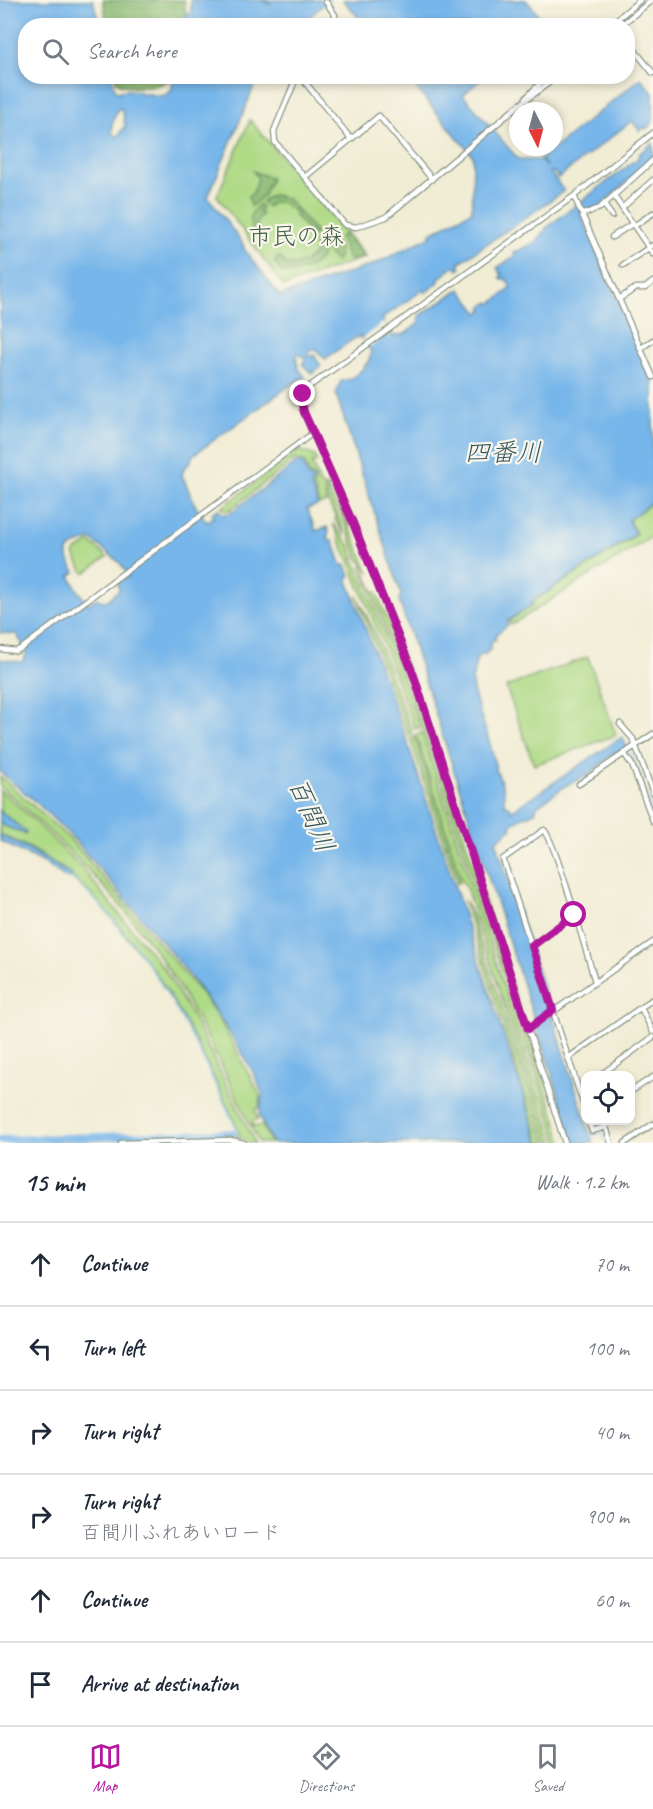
<!DOCTYPE html>
<meta charset="utf-8">
<style>
body{margin:0;font-family:Caveat,"Klee One",sans-serif;background:#f2f2f3;color:#1f2937}
.controls{position:absolute;right:18px;bottom:18px;display:grid;overflow:hidden;border-radius:12px;box-shadow:0 3px 9px #0003}
.controls button{width:54px;height:54px;display:grid;place-items:center;padding:0;border:0;border-bottom:2px solid #e0e1e3;background:#fff;color:#1f2937;font:30px sans-serif}
.compass{position:absolute;left:509px;top:102px;width:54px;height:54px;border-radius:50%;background:#fff;box-shadow:0 3px 9px #0003;rotate:174deg}
.stop{position:absolute;width:18px;height:18px;margin:-14px;border:4px solid #b5179e;border-radius:50%;background:#fff}
.stop.end{background:#b5179e;border-color:#fff;box-shadow:0 2px 6px #0008}
.list{margin:0;padding:0;list-style:none}
h2{display:flex;justify-content:space-between;align-items:center;height:78px;margin:0;padding:0 24px;font-size:26px}
h2 small{font-size:20px;font-weight:400;color:#747a83}
.list li{display:grid;grid-template-columns:39px 1fr auto;gap:18px;align-items:center;box-sizing:border-box;height:84px;padding:0 24px;border-top:2px solid #e0e1e3}
.list b{display:block;font-size:22px;white-space:nowrap}
.list p{margin:0;font-size:20px;white-space:nowrap;color:#747a83}
.list em{font-size:20px;font-style:normal;color:#747a83}
.icon{flex:none;width:33px;height:33px;fill:none;stroke:currentColor;stroke-width:2;stroke-linecap:round;stroke-linejoin:round}
.map{position:relative;flex:none;width:653px;height:1143px;overflow:hidden}
.search{position:absolute;background:#fff;box-shadow:0 3px 9px #0003;left:18px;right:18px;top:18px;height:66px;display:flex;align-items:center;gap:15px;box-sizing:border-box;padding:0 21px;border-radius:24px;color:#747a83;font-size:22px}
.sheet{height:582px;background:#fff}
nav{display:flex;justify-content:space-around;align-items:center;box-sizing:border-box;height:84px;border-top:2px solid #e0e1e3;background:#fff;font-size:16px;color:#747a83}
nav a{display:grid;justify-items:center;gap:3px}
nav .on{color:#b5179e}
.map>svg:first-child{display:block}
.green{fill:#afda86;stroke:#678c5d;stroke-width:1.5}
.forest{fill:#8bba73;stroke:#557c54;stroke-width:1.5}
.water{fill:#77b6ea;stroke:#4b7a8f;stroke-width:1.5;fill-rule:evenodd}
.pier{fill:#f1ecd4}
.lines{fill:none;stroke-linecap:round;stroke-linejoin:round}
.stream{stroke:#77b6ea;stroke-width:1.5}
.river{stroke:#77b6ea;stroke-width:8}
.minor-casing{stroke:#889484;stroke-width:7}
.minor{stroke:#fff;stroke-width:4.5}
.route{stroke:#b5179e;stroke-width:8}
.labels{text-anchor:middle;stroke-width:4.5;stroke-linejoin:round;paint-order:stroke}
.park-label{font-size:24px;fill:#3c5c44;stroke:#fbf7ec}
.water-label{font-size:26px;font-style:italic;fill:#355b62;stroke:#fbf7ec}
</style>
<div class="map">
<svg width="653" height="1143" viewBox="0 0 653 1143">
<rect width="100%" height="100%" fill="#fbf7ec"/>
<filter id="ink" filterUnits="userSpaceOnUse"><feTurbulence type="fractalNoise" baseFrequency=".0167" numOctaves="2"/><feDisplacementMap in="SourceGraphic" scale="12" xChannelSelector="R" yChannelSelector="G"/><feConvolveMatrix kernelMatrix="1 2 1 2 8 2 1 2 1" color-interpolation-filters="sRGB"/></filter>
<filter id="wash" filterUnits="userSpaceOnUse"><feTurbulence type="fractalNoise" baseFrequency=".008" numOctaves="4" result="noise"/><feDisplacementMap in="SourceGraphic" scale="24" xChannelSelector="R" yChannelSelector="G"/><feGaussianBlur stdDeviation="1.35" result="paint"/><feColorMatrix in="noise" values="0 0 0 0 0 0 0 0 0 0 0 0 0 0 0 0 0 1.4 0 .05"/><feComposite in="paint" operator="in"/></filter>
<g filter="url(#wash)">
<rect width="100%" height="100%" fill="#f1ecd4"/>
<path class="green" d="M250 120 366 257 284 286 217 196Z
M299 450 315 456 317 462 312 463 320 484 324 487 326 503 319 504 313 485 316 483 314 477 310 476 304 461 294 460 228 511 221 508Z
M322 462 369 573 357 556Z
M326 486H327L345 535 335 520 336 517 328 503Z
M653 502V536L511 625 509 621 533 605 532 602 631 539 636 533 629 520Z
M333 524 350 546 354 559 349 561Z
M90 542 107 557 85 573 83 572 74 554 77 550Z
M355 562 391 648 421 729 419 727 415 729 386 650 350 564Z
M361 566 375 593 376 592 419 697 563 1143H558L431 750 405 677Z
M357 596 376 635 412 732 408 734Z
M588 657 616 735 534 765 506 687Z
M422 732 554 1143H549L466 887 461 878 416 735Z
M414 735 460 882 457 883 410 737Z
M0 776 71 840 202 994 220 1020 261 1097 259 1107 255 1111 258 1119 253 1121V1124L250 1125C225 1073 201 1020 169 971 125 902 61 840 0 786Z
M0 790 36 822 81 867 165 970 193 1017 255 1143H249L245 1139 236 1137 235 1135 240 1134C215 1079 190 1025 156 974 147 960 135 948 125 935 109 914 92 894 72 877L71 874 32 849 0 834V824L25 834 26 833 0 810Z
M464 900 471 913 546 1143H540Z
M254 1125 255 1127 262 1125 271 1143H259L251 1126Z"/>
<path class="forest" d="M103 0H184L186 14 176 25H107Z
M115 77H168V81C151 88 132 90 116 82Z
M253 171 271 178 264 195 251 206 248 196 253 193 258 178Z
M274 195 287 199 292 203 288 207C281 200 274 200 267 207L262 202 265 199Z
M259 204 262 207 259 210 262 214 256 224 263 235 258 239C248 226 246 217 259 204Z
M294 206 316 233 312 237 310 235 311 233 295 216 296 213 291 209Z
M345 233 364 256 351 261C343 254 346 246 339 238Z
M318 239C335 262 298 277 280 271L274 261 280 257 286 264 296 265 301 262 303 264 315 253 314 242Z
M334 242C341 249 340 254 336 262L328 253V247Z"/>
<path class="water" d="M0 0H93L99 25 26 26V76L111 77 115 89 118 92C120 91 126 90 128 90 142 91 178 108 172 77H258L208 197 243 244 244 249 280 296 375 264 431 236V233L472 211 473 156 407 77H484L463 95 519 160H540L545 166 546 165 541 159 542 158 641 78 653 93V122L646 129 644 127 640 131 632 121 558 178 554 172H550L564 191 459 263 461 268 458 270 455 266 438 279 439 282 425 293 423 290 384 317 383 321 393 336 405 334 419 323V316L460 289 479 313 484 309 482 307 489 302 491 304 510 289V285L505 278 502 280 500 277 502 275 497 268 515 256 514 253C527 245 539 244 546 228L637 159 640 153 653 143V158L598 208 581 214 653 383V501L628 520 635 533 630 538 531 602 532 605 507 621 508 625 495 635 496 640 491 641C492 652 487 653 477 657L472 681 473 691 491 747 496 769 504 790V804L510 807 511 811 622 737 627 747 620 754 616 751 588 775 567 785 536 807V811C528 816 518 818 511 825L512 828 496 841 593 1143H574L399 600 401 594 337 397 336 393 341 381C351 381 363 370 368 362 370 359 370 355 372 353L361 336 359 338 358 336 325 359 315 348 307 354 310 357 314 355 321 366 312 374 302 364 305 360 304 357 298 354 296 357 298 367 305 377 292 384 192 456 191 462 184 468 182 475 196 507 207 522 212 517H214L212 513 218 509 222 514H229L298 462H302L308 476 314 480 311 486 318 505 307 509 316 531 327 527 329 533 327 535 330 542 333 541 342 566 346 565 350 577 347 578 406 738 539 1143H272L259 1115 263 1095 251 1068 232 1036 204 995 180 963 75 840 37 803 0 772V659L22 662 26 656V649L16 634 0 633ZM122 108 125 126 117 137 112 133V124L117 110ZM91 539 120 563 129 576 118 582 119 590 108 600 103 601 96 598 88 604 79 592 70 576 75 572 68 558V551L74 545H77Z
M191 0H262L270 5 271 4 265 0H329L307 19 301 17 290 25 179 26 186 19 187 14 191 13Z
M343 0H526L546 24 544 26 365 25Z
M0 811 26 832 25 834 0 824Z
M0 835 31 850 71 875V877L66 878 44 863 0 841Z"/>
<path class="pier" d="M384 322 392 334 387 338 385 336 369 347 362 338Z"/>
<g class="lines">
<path class="stream" d="M629 752 635 764 653 813
M70 877C149 942 194 1038 237 1129
M234 1134 237 1132
M153 1135 154 1137
M588 1137 602 1132 607 1143"/>
<path class="river" d="M0 1140 233 1133"/>
</g>
</g>
<g filter="url(#ink)">
<g class="lines">
<g class="minor-casing">
<path id="minor" d="M326 2 335 15 334 23 331 26
M609 26 640 0
M620 26 652 0
M628 42 653 73
M297 76 274 131 275 142 345 225 356 227 386 217 518 106 558 76
M300 76 351 139
M526 98 547 76
M305 177 379 116 432 179
M574 196 653 377
M614 196 653 254
M604 205 612 216
M622 208 653 180
M583 214 600 208 653 160
M634 226 653 213
M612 237 632 224
M623 265 653 245
M619 299 636 288H645L653 282
M641 348 653 340
M0 649 16 651 22 648 313 433
M620 724 633 739 653 793
M624 753 632 765 653 821
M579 784 653 734
M532 946 574 915
M641 1008 653 1032
M528 1029 653 942
M568 1058 653 999
M599 1076 653 1037
M630 1092 653 1077
M586 1112 503 859 544 830C554 838 589 960 595 982
M588 1120 592 1131 606 1127 611 1143
M121 1143 230 1140 244 1143
M565 1143 414 676 353 523 304 413C300 401 301 394 310 386L574 196 653 133
M625 1143 653 1124"/>
</g>
<use href="#minor" class="minor"/>
</g>
</g>
<g class="lines" filter="url(#ink)">
<path class="route" d="M303 394 301 401 304 412 353 523 414 676 528 1029 553 1010 532 946 574 915"/>
</g>
<g class="labels">
<g class="park-label">
<text x="296" y="244">市民の森</text>
</g>
<g class="water-label">
<text x="503" y="461">四番川</text>
<text transform="translate(312 815) rotate(67)" y="9">百間川</text>
</g>
</g>
</svg>
<div class="controls">
<button><svg class="icon" aria-label="locate" viewBox="0 0 24 24"><circle cx="12" cy="12" r="6"/><path d="M12 2v4M12 18v4M2 12h4M18 12h4"/></svg></button>
</div>
<svg class="compass" viewBox="-18 -18 36 36"><path d="M0-13l5 13h-10z" fill="#e53935"/><path d="M0 13l5-13h-10z" fill="#747a83"/></svg>
<div class="stop" style="left:574px;top:915px"></div>
<div class="stop end" style="left:303px;top:394px"></div>
<div class="search"><svg class="icon" aria-label="search" viewBox="0 0 24 24"><circle cx="10" cy="10" r="6"/><path d="M15 15l6 6"/></svg>Search here</div>
</div>
<section class="sheet">
<h2>15 min<small>Walk · 1.2 km</small></h2>
<ul class="list">
<li><svg class="icon" aria-label="ahead" viewBox="0 0 24 24"><path d="M12 20V5M6 11l6-6 6 6"/></svg><div><b>Continue</b></div><em>70 m</em></li>
<li><svg class="icon" aria-label="left" viewBox="0 0 24 24"><path d="M17 20v-9H6M10 6l-5 5 5 5"/></svg><div><b>Turn left</b></div><em>100 m</em></li>
<li><svg class="icon" aria-label="right" viewBox="0 0 24 24"><path d="M7 20v-9h11M14 6l5 5-5 5"/></svg><div><b>Turn right</b></div><em>40 m</em></li>
<li><svg class="icon" aria-label="right" viewBox="0 0 24 24"><path d="M7 20v-9h11M14 6l5 5-5 5"/></svg><div><b>Turn right</b><p>百間川ふれあいロード</p></div><em>900 m</em></li>
<li><svg class="icon" aria-label="ahead" viewBox="0 0 24 24"><path d="M12 20V5M6 11l6-6 6 6"/></svg><div><b>Continue</b></div><em>60 m</em></li>
<li><svg class="icon" aria-label="arrive" viewBox="0 0 24 24"><path d="M6 21V4h12l-3 4 3 4H6"/></svg><div><b>Arrive at destination</b></div></li>
</ul>
</section>
<nav>
<a class="on"><svg class="icon" aria-label="map" viewBox="0 0 24 24"><path d="M3 6l6-2 6 2 6-2v14l-6 2-6-2-6 2zM9 4v14M15 6v14"/></svg>Map</a>
<a><svg class="icon" aria-label="directions" viewBox="0 0 24 24"><path d="M12 3l9 9-9 9-9-9zM9 14v-3h6M13 9l2 2-2 2"/></svg>Directions</a>
<a><svg class="icon" aria-label="saved" viewBox="0 0 24 24"><path d="M7 4h10v16l-5-4-5 4z"/></svg>Saved</a>
</nav>
